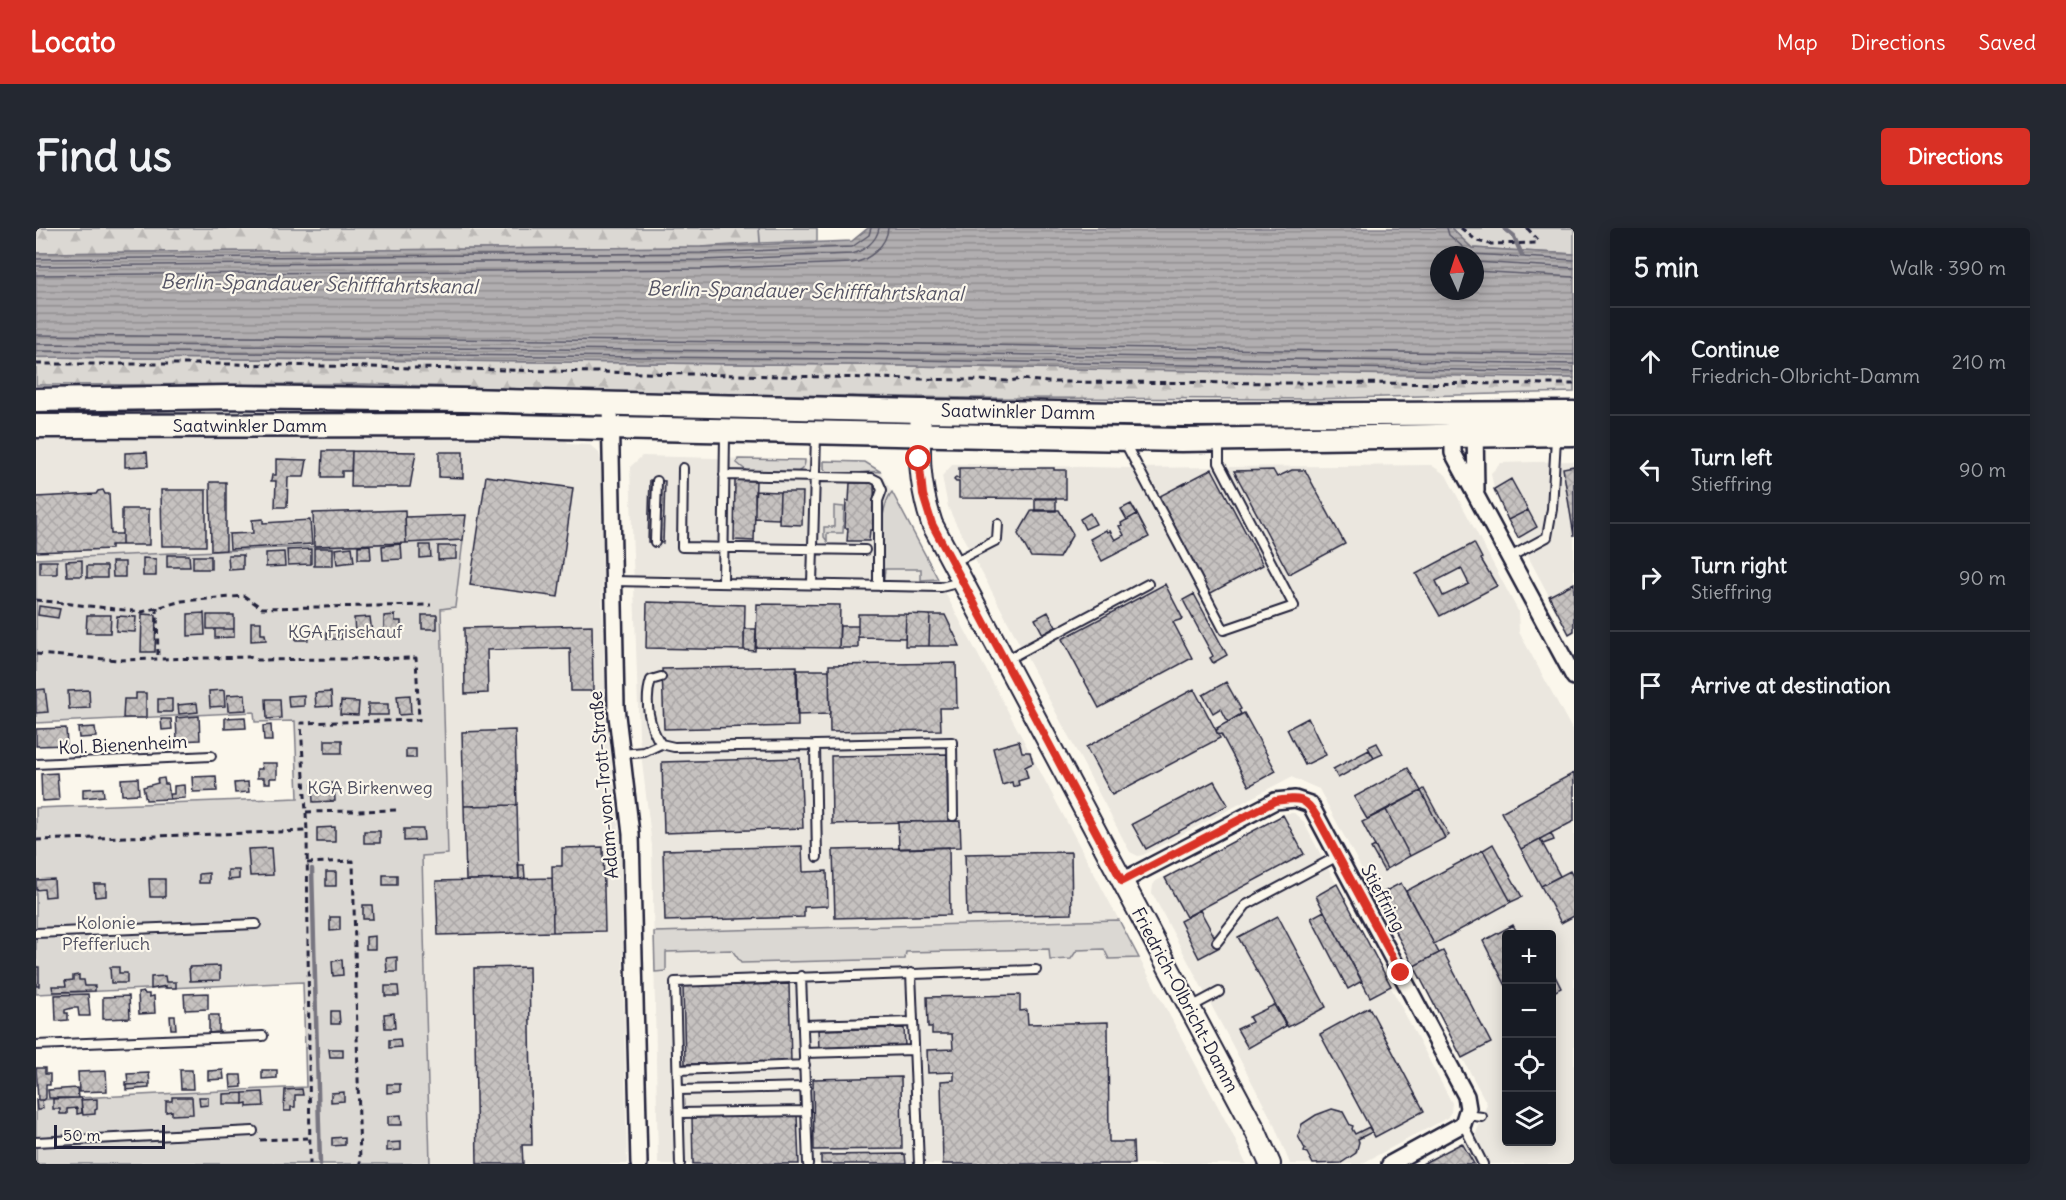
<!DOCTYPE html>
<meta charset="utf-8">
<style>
body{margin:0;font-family:Delius,sans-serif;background:#242831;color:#f1f3f6}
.controls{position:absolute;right:18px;bottom:18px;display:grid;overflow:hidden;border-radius:6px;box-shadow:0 3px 15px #0003}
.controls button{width:54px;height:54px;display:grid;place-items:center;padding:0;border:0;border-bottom:2px solid #363941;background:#171b24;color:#f1f3f6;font:30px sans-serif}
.compass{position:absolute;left:1394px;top:18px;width:54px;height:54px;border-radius:50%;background:#171b24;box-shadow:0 3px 15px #0003;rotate:357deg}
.scale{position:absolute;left:18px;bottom:15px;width:111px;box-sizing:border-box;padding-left:6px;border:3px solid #22223b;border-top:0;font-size:16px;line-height:21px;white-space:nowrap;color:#22223b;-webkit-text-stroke:4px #fbf7ec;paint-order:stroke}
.stop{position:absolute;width:18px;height:18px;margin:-14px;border:4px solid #d93025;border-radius:50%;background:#fff}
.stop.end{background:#d93025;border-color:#fff;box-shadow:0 2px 6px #0008}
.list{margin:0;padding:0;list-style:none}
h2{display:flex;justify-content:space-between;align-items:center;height:78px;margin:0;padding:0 24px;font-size:26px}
h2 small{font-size:20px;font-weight:400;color:#9ea1a6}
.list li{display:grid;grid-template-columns:39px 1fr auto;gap:18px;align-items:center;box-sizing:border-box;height:108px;padding:0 24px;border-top:2px solid #363941}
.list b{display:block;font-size:22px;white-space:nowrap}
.list p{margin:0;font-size:20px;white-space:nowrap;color:#9ea1a6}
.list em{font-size:20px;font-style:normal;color:#9ea1a6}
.icon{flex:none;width:33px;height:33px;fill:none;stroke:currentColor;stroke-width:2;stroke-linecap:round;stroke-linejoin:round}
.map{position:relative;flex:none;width:1538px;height:936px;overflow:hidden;border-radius:6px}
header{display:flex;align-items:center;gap:36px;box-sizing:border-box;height:84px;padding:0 30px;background:#d93025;color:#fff}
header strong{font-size:28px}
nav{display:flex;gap:33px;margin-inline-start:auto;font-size:21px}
.intro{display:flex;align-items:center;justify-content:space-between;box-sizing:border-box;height:144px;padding:0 36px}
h1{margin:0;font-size:42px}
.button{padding:15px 27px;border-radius:6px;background:#d93025;color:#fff;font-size:21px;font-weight:700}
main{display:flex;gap:36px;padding:0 36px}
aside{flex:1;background:#171b24;border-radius:6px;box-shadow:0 3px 15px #0003}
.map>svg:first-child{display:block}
.built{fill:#ebe7df;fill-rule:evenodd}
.green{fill:#dbd8d3;stroke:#7e7d87;stroke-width:1.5}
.forest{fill:url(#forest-firs);stroke:#7e7d87;stroke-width:1.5}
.water{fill:url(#water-rules);stroke:#787681;stroke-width:1.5;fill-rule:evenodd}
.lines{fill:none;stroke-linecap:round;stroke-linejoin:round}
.shore{stroke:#5b5a6a;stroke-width:1.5}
.stream{stroke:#787681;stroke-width:4.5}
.building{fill:url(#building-cross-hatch);stroke:#22223b;stroke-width:1.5;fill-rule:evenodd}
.service-casing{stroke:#22223b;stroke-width:12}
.minor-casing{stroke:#22223b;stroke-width:20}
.tertiary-casing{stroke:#22223b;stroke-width:24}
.secondary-casing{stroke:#22223b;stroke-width:27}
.path{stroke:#22223b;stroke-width:3;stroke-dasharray:6 4.5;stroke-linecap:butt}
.service{stroke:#fbf7ec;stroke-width:8}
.minor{stroke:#fbf7ec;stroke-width:15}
.tertiary{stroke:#fbf7ec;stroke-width:20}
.secondary{stroke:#fbf7ec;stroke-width:22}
.route{stroke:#d93025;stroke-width:8}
.labels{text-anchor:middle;stroke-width:4.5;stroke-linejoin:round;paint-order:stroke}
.street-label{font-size:18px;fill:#22223b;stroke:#fbf7ec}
.park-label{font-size:18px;fill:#505061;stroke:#fbf7ec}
.water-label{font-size:20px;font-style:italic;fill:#545364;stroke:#fbf7ec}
</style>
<header>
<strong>Locato</strong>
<nav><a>Map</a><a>Directions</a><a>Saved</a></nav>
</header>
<div class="intro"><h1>Find us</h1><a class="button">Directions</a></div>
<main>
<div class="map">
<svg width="1538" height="936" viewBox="0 0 1538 936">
<defs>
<pattern id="forest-firs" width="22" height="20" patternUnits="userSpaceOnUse" patternTransform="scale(1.5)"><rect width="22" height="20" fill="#dbd8d3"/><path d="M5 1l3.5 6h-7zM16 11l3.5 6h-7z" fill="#bcb9b6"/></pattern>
<pattern id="water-rules" width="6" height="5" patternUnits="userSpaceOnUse" patternTransform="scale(1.5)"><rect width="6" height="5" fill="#b1aeb0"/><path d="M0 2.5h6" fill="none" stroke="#908d90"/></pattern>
<pattern id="building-cross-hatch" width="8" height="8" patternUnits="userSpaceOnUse" patternTransform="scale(1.5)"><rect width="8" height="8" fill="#c6c2c0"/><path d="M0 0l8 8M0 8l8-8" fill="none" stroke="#aaa6a6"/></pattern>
</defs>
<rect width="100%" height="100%" fill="#fbf7ec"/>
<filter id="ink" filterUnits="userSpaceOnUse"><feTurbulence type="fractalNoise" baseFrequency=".0167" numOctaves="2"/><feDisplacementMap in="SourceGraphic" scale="12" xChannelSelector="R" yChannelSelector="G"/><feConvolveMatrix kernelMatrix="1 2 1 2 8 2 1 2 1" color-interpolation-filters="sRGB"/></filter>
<g filter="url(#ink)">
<path class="built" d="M296 209 530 212 532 216 554 217 563 225 565 233 566 309 570 333 571 352 566 355 570 492 585 620 591 936H394L386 628 412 625 405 381 427 312 0 331V210Z
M606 228 829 234 845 244 1195 903 1210 936H622L616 618 603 508 594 239Z
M1538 233V355L1513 368 1467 281 1458 261 1455 245 1465 235Z
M917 236 1095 240 1395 237 1410 247 1482 383 1483 404 1538 505V936H1387L1439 908 1451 876 1283 561 1255 549 1107 627 1102 628 1094 624 920 296 912 279 906 248ZM1470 706H1516V914H1470Z
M1251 585H1258L1267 593 1416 875 1415 884 1411 890 1325 936H1254L1237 894 1116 665 1117 657 1120 653Z"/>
<path class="green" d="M723 0H781V13L724 15Z
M1415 0H1538V26L1436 20Z
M416 179V190L0 191V180Z
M442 181 557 182 556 192 443 190Z
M593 186 856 189V200L593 193Z
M702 231 769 232C769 240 765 243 758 245L712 244 701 235Z
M788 233 829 234 845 244C827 240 805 254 788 241Z
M856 264 902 351 885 352V341H849L848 351 846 350C843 331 843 278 856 264Z
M798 278 808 279 807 305H791V313L788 309V299H798Z
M427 312 419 379 405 381 412 626 386 628 394 936H0V872L270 859 267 754 0 766V580L262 570 259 493 219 494 218 484 0 495V331Z
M1083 692 1103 730 1073 731 1068 721 1041 722 1035 731 1014 732 1013 721 870 724 869 731 705 735 696 722 630 724V743L619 744 618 704Z"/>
<path class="forest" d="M0 0H723L724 15 665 19 0 25Z
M0 129 816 137 1477 148 1538 150V164L1274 171 937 170 618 165 329 156 0 157Z"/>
<path class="water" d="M832 0H1415L1436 20 1538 26V150L816 137 0 129V25L665 19 816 13ZM1403 27H1439V63H1403Z"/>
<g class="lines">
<path class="shore" d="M1411 0 1413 7 1435 26 1538 32
M0 31 665 25 816 19 833 7 835 0
M1439 34 1538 40
M0 38 665 32 816 26C828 23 841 13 843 0
M1439 43 1538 49
M0 47 665 41 816 35C833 33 851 17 852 0
M0 107 817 115 1538 127
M0 116 817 124 1538 136
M0 123 817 131 1538 144"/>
<path class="stream" d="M1468 0 1477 7 1486 27
M276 641 284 936"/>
</g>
<path class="building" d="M287 223H316L315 243H306V249H286Z
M316 223 380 224 374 259H315Z
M111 224 112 238 89 239V225Z
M403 224H427V250L403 249Z
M240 231 271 232 268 249H252L251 279H239L240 253H235L236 247H240Z
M1538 238V308L1527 240Z
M923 240H1018V242H1030V271L923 270V254H920L918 252 920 249 923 251Z
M1176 241 1227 337 1173 366 1122 269Z
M1237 242 1241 249 1256 242H1269L1309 316 1253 346 1198 243Z
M450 248 537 260 522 369 434 357Z
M1475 251 1492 282 1472 292 1458 261Z
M614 252 629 253 627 315 612 314Z
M699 252 720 253 718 313 698 312Z
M174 254H190V322L175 323Z
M814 255H838L839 302H834L833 313H811L812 300H809L810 273H813Z
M67 262 69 266H73L75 306H86V317H75V321L0 324V269L60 266 62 263Z
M125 262H170V318H126Z
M719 263 744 264 743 291 719 290Z
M744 264H767L766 297 743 296Z
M999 270H1020V283H999Z
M1095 276 1101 286 1091 292 1085 281Z
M86 281H113V317H86Z
M369 282 370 315 278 318 277 285Z
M996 282H1023L1037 306 1023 330 995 329 982 306Z
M1492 282 1501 299 1482 310 1472 292Z
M1054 285 1060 296 1049 301 1044 291Z
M1101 286 1113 309 1066 333 1054 311 1070 302 1071 304 1074 303 1079 312 1088 307 1083 298 1086 297 1085 295Z
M430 287 427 312 370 315 369 289Z
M227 291V295L274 292 276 316 194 321 193 306 217 305 216 292Z
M1438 315 1446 330 1445 331 1461 358 1404 388 1380 346ZM1425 340 1433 356 1407 368 1400 353Z
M365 316 366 331 347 332 346 318Z
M334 317 335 331H322V318Z
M384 317H394L395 329 384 330Z
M402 318H420V331L402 332Z
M316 319 318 334 301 336 299 321Z
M278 320H297V338H278Z
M275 321V336L252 337 251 322Z
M248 324 249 338 230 339V325Z
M131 327H153L154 339H131Z
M192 327H207V341L193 342Z
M157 328H175V341H157Z
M107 330 120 331V348H107Z
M46 332V348H31L30 333Z
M4 333H21V346H4Z
M76 334H89V349H77Z
M51 338H71V350H51Z
M1538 355V403L1533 406 1513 368Z
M1129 356 1147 391 1137 394 1156 430 1063 480 1026 411Z
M1158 366 1191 427 1177 435 1174 430 1177 428 1147 372Z
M611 374 709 377 708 422 610 420Z
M721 376 804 377 803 420 720 419Z
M3 378 24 381 22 390 2 387Z
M1012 384 1020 399 1007 406 999 391Z
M168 385 169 407 152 408V386Z
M106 386 120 387 119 424H105Z
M822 386H870L869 410 822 409Z
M870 386 894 387 893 418H869Z
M51 387H75L74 405H50Z
M171 387H198V401H171Z
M359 387V393H365V405H348V388Z
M386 387H401V401H386Z
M894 387H909L924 418H893Z
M81 388 100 389 99 404 80 403Z
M334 389 336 405 319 406 318 390Z
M215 394H225V406H229L230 412 215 413Z
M259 396H272V412H260Z
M556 397 557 463H535L534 420 451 422 452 465 429 466 428 400Z
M804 398H822V420H803Z
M179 401H198V409L179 410Z
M708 401H720L719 423 708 422Z
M291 402H306V411H291Z
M920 435 921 480H904L905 502 794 504 793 437Z
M761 438 762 498 628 501 626 441Z
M760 442H793L794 486 761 487Z
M1190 454 1205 481 1203 482 1205 486 1192 494 1185 480 1177 485 1167 467Z
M9 461 12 484 0 485V462Z
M1158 461 1184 510 1076 567 1050 519Z
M53 462 54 480 33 481 32 463Z
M188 462 189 478 174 479 173 463Z
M295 464 296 478 280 479 279 465Z
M100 465H110V490H87L88 471H100Z
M209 466 210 482 192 483 191 467Z
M268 467V478L253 479 252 468Z
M374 467 375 486 363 487 361 468Z
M122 471H136V484H122Z
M230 471H244L245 490 231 491Z
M305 473 323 474 322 487 304 486Z
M161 475 162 484 143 486 142 477Z
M332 476H352V487H332Z
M1208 485 1240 543 1213 558 1185 506 1182 507 1180 503 1182 501 1181 500Z
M163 488 164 512 141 513 140 490Z
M209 489 210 500 189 501V490Z
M1272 490 1290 527 1269 537 1251 501Z
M125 491H135L136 501 126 502Z
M235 497 236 513H228L227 498Z
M59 499 60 509 43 510 42 500Z
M30 500 31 517 0 518V501Z
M479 502 481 577 428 578 426 504Z
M289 512H306V525H289Z
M983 513 986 524H994L997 535 989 539 992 550 982 553 983 557 977 559 976 554 966 557 957 520Z
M1341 515 1347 526 1338 530 1332 519Z
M370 521H380V530H370Z
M1333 522 1338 530 1302 550 1297 541Z
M911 526 912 593 796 596 795 528Z
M764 530 767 600 628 605 626 534Z
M225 535H241V550H234V555H228V550H221V541H226Z
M1372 540 1385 563 1331 591 1318 569Z
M21 545 23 572 6 573 5 546Z
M1538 545V593L1485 621 1465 584Z
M180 548 181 563 157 564 156 549Z
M102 550 103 566 86 567 85 551Z
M128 550 129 556H132L134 571 110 572 107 559 122 555 121 551Z
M1178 553 1192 577 1110 621 1096 596Z
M212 554 213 564 199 565 198 555Z
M298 555 299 573 277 574 276 556Z
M148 557 149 570 134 571 133 566H138V558Z
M67 560 68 568 47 570V561Z
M1388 561 1413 607 1409 610 1385 563Z
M1385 563 1409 610 1374 628 1350 582Z
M481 577 483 651 430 652 428 578Z
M1350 582 1374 628 1351 641 1326 594Z
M1247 587 1268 626 1150 689 1129 650Z
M924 593 925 619 863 621 862 594Z
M299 599V614H281V600Z
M368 601H387L388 612 368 613Z
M328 603H344V615H328Z
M1515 605 1518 612 1507 616 1504 611Z
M1504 611 1524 648 1505 658 1485 621Z
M1457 616 1486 669 1475 674 1447 622Z
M766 618 767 644 791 643 792 678 768 679V689L629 693 627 622Z
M1339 618 1351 641 1348 643 1335 620Z
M567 619 569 703 517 704 516 638H526V620Z
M913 619 914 687 799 690 797 622Z
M235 620 237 647 214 648 212 621Z
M1447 622 1475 674 1398 716 1370 663Z
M1035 624 1036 686 931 688 929 626Z
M482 637H488L489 650 483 651Z
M192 642H203V651L192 652Z
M1534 643 1538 650V688L1525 695 1505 658Z
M290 644H300V658H290Z
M173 645V655H163V646Z
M347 647H361V657H347Z
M516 650 517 704 402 707 400 653Z
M18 651 19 668 9 669 8 661 0 662V652Z
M113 651H129V669H114Z
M1365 655 1403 725 1378 738 1340 668Z
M58 656H70V668L59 669Z
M1301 656 1355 758 1334 769 1280 668Z
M327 677H336L337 691H327Z
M1164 682 1184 719 1163 730 1144 693Z
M1288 683 1326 753 1312 761 1275 690Z
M1242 688 1290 779 1252 799 1202 709Z
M294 689H304V702L294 703Z
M1477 697 1482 706H1470V758L1447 713Z
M339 708V721H330V709Z
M1407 723 1455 815 1426 830 1378 738Z
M361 729V744H351L350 730Z
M306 732 307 747 297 748 296 733Z
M184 738V752L154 753 153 739Z
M0 739H3V758H0Z
M74 739H83V745H91V755H75Z
M493 739 496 917H486L487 936H441L438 740Z
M1516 742 1525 760 1516 765Z
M43 747V752H48L49 758H59V763L17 764 16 758H30L29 753 37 752V748Z
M129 748 130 754H140V760H130V758L115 761V749Z
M753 756 755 834 649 836 647 758Z
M349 758H362L363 768H349Z
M108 764 109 766H113V769L118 768 119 785 103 786 102 765Z
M172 765V781L149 782 148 766Z
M52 766 54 788H43L42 780H36L29 782V785H32V792L20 793 19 767Z
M984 767V783L991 782 992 796 1072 794 1073 914H1097L1098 936H907L905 853 918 852V844L892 845 891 822 917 821 916 806H896V799H892L891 769Z
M93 768 94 790 67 791V769Z
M1238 777 1250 798 1212 820 1201 801 1216 794 1213 789Z
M1333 779 1388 883 1339 909 1284 806Z
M295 783H303L304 796H295Z
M358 785 359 800H349L348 786Z
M173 787H183V804L173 805Z
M134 788H139L140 801H135Z
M868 800 869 818 783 820 782 802Z
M364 811 365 819 353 820V812Z
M293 821H307V829H294Z
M0 840H9V846H14V857H10V870L8 872H2Z
M144 842H156L157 861H145Z
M187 842 188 851 172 852V843Z
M226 842H241V850L226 851Z
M70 843 71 863 43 864 42 844Z
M113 845 114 856 89 857V854H92L91 846Z
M194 847H205L206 859 195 860Z
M865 849 866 921 778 922 777 851Z
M113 856V860L90 862V857Z
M351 856H364V864L351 865Z
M41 860 42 870H13L12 862Z
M266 861 267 867H259V879H255V883H248L249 862Z
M227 864 228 878 211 879V875L207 876V865Z
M308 864V873L295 874V865Z
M207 865V876H187V866Z
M136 869H156L157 886 136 887V883L130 884V873H136Z
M163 869H172V877L164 878Z
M42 870H45L46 885 41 886V880L31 881V886H24V881H17V871Z
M61 871V881L59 882V886L47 887 45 872Z
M0 872H6L7 880 4 882H1Z
M1296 881 1307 884 1314 897 1317 898 1316 901 1319 906 1333 899 1336 904 1322 911 1323 914 1320 925 1305 935 1277 936 1271 925 1268 924 1269 921 1262 908 1266 896 1280 887Z
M365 887 366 897H352V888Z
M761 887 763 936H657L656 890Z
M309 909V917L296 918V910Z
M365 914V922L351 923V915Z
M1426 915 1438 936H1386Z
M869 926 870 936H785V927Z"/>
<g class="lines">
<g class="service-casing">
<path id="service" d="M1088 213 1188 402 1258 378 1183 235V213
M647 240 646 319 829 322
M688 247 836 250 842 253 846 262 842 273V358
M619 314 621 253
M1474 329 1511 309 1516 281 1520 210
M918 334 961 312 962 296
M576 353 905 359 925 354
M687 354 689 206
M776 356 780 207
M970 432 1112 356
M625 449 615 452C608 473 613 499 625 516L638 519 779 517 781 629
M779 517 916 514 917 588
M586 526 608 524 625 516
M0 536 175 528
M0 705 220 696
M1181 714 1210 677 1302 628
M875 745 883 936
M765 748 772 936
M1155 779 1183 764
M767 797 877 794
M0 817 227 808
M768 825 878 822
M642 842 769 837
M643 862 770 859
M644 885 770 883
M1431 887 1446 889
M1427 896 1447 936
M0 914 217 903
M644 936 639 754 1000 742"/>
</g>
<g class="minor-casing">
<path id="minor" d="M574 175 580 479 595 606 603 936
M1417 200V225L1538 449
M1439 200 1440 263
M1086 653 1239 573 1259 571 1274 576 1430 868 1432 880 1427 896 1354 936"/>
</g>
<g class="tertiary-casing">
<path id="tertiary" d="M885 183C883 227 882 253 896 296L1219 902 1234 936"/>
</g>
<g class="secondary-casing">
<path id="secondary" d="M0 172 196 169 427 172 885 183 1149 187 1538 185
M0 198 432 197 1145 212 1538 206"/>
</g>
<path class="path" d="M1425 0 1441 13 1453 16 1504 15
M1491 0 1504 14
M0 136H196L974 153 985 151 1011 154 1538 156
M0 372 106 384 146 373 208 368 226 380 395 377
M121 379 122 431
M0 426 82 432 213 429 221 432 380 430 383 492 265 495 271 603 274 936
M270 584 364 582
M0 612 271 603
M271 635 317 633 324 936
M224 912 273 910"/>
<use href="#service" class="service"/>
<use href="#minor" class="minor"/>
<use href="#tertiary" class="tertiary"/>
<use href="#secondary" class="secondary"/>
</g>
</g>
<g class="lines" filter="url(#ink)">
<path class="route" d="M883 231 887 267 896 296 1086 653 1239 573C1262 570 1269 568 1281 589L1365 745"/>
</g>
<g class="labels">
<g class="street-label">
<text transform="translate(982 184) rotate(1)" y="6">Saatwinkler Damm</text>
<text x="214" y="204">Saatwinkler Damm</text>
<text transform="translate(87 517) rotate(-3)" y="6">Kol. Bienenheim</text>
<text transform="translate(568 557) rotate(-95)" y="6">Adam-von-Trott-Straße</text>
<text transform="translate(1347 670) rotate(62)" y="6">Stieffring</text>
<text transform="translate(1149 772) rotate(62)" y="6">Friedrich-Olbricht-Damm</text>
</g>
<g class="park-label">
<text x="309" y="410">KGA Frischauf</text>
<text x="334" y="566">KGA Birkenweg</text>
<text x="70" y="701">Kolonie<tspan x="70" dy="21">Pfefferluch</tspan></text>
</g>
<g class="water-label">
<text transform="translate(283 56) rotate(1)" y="7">Berlin-Spandauer Schifffahrtskanal</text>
<text transform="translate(769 63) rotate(1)" y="7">Berlin-Spandauer Schifffahrtskanal</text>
</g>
</g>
</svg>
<div class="controls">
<button>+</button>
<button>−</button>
<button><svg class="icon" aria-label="locate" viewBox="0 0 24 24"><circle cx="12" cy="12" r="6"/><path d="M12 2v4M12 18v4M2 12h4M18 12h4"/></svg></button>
<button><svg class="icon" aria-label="layers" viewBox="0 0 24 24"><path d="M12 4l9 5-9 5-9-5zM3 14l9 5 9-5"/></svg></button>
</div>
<svg class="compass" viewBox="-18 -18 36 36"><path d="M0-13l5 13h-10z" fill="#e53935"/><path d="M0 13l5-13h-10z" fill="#9ea1a6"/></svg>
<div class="scale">50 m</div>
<div class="stop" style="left:883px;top:231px"></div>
<div class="stop end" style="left:1365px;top:745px"></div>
</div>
<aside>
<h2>5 min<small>Walk · 390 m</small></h2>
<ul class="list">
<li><svg class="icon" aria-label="ahead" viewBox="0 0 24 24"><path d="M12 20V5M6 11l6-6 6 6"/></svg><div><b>Continue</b><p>Friedrich-Olbricht-Damm</p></div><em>210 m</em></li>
<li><svg class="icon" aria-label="left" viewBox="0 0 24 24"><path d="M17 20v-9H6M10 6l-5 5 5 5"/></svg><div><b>Turn left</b><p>Stieffring</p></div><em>90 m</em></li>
<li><svg class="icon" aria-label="right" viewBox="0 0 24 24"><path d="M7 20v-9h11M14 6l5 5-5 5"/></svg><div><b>Turn right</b><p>Stieffring</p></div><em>90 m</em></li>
<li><svg class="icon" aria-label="arrive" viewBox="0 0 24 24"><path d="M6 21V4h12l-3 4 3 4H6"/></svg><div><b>Arrive at destination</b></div></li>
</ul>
</aside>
</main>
